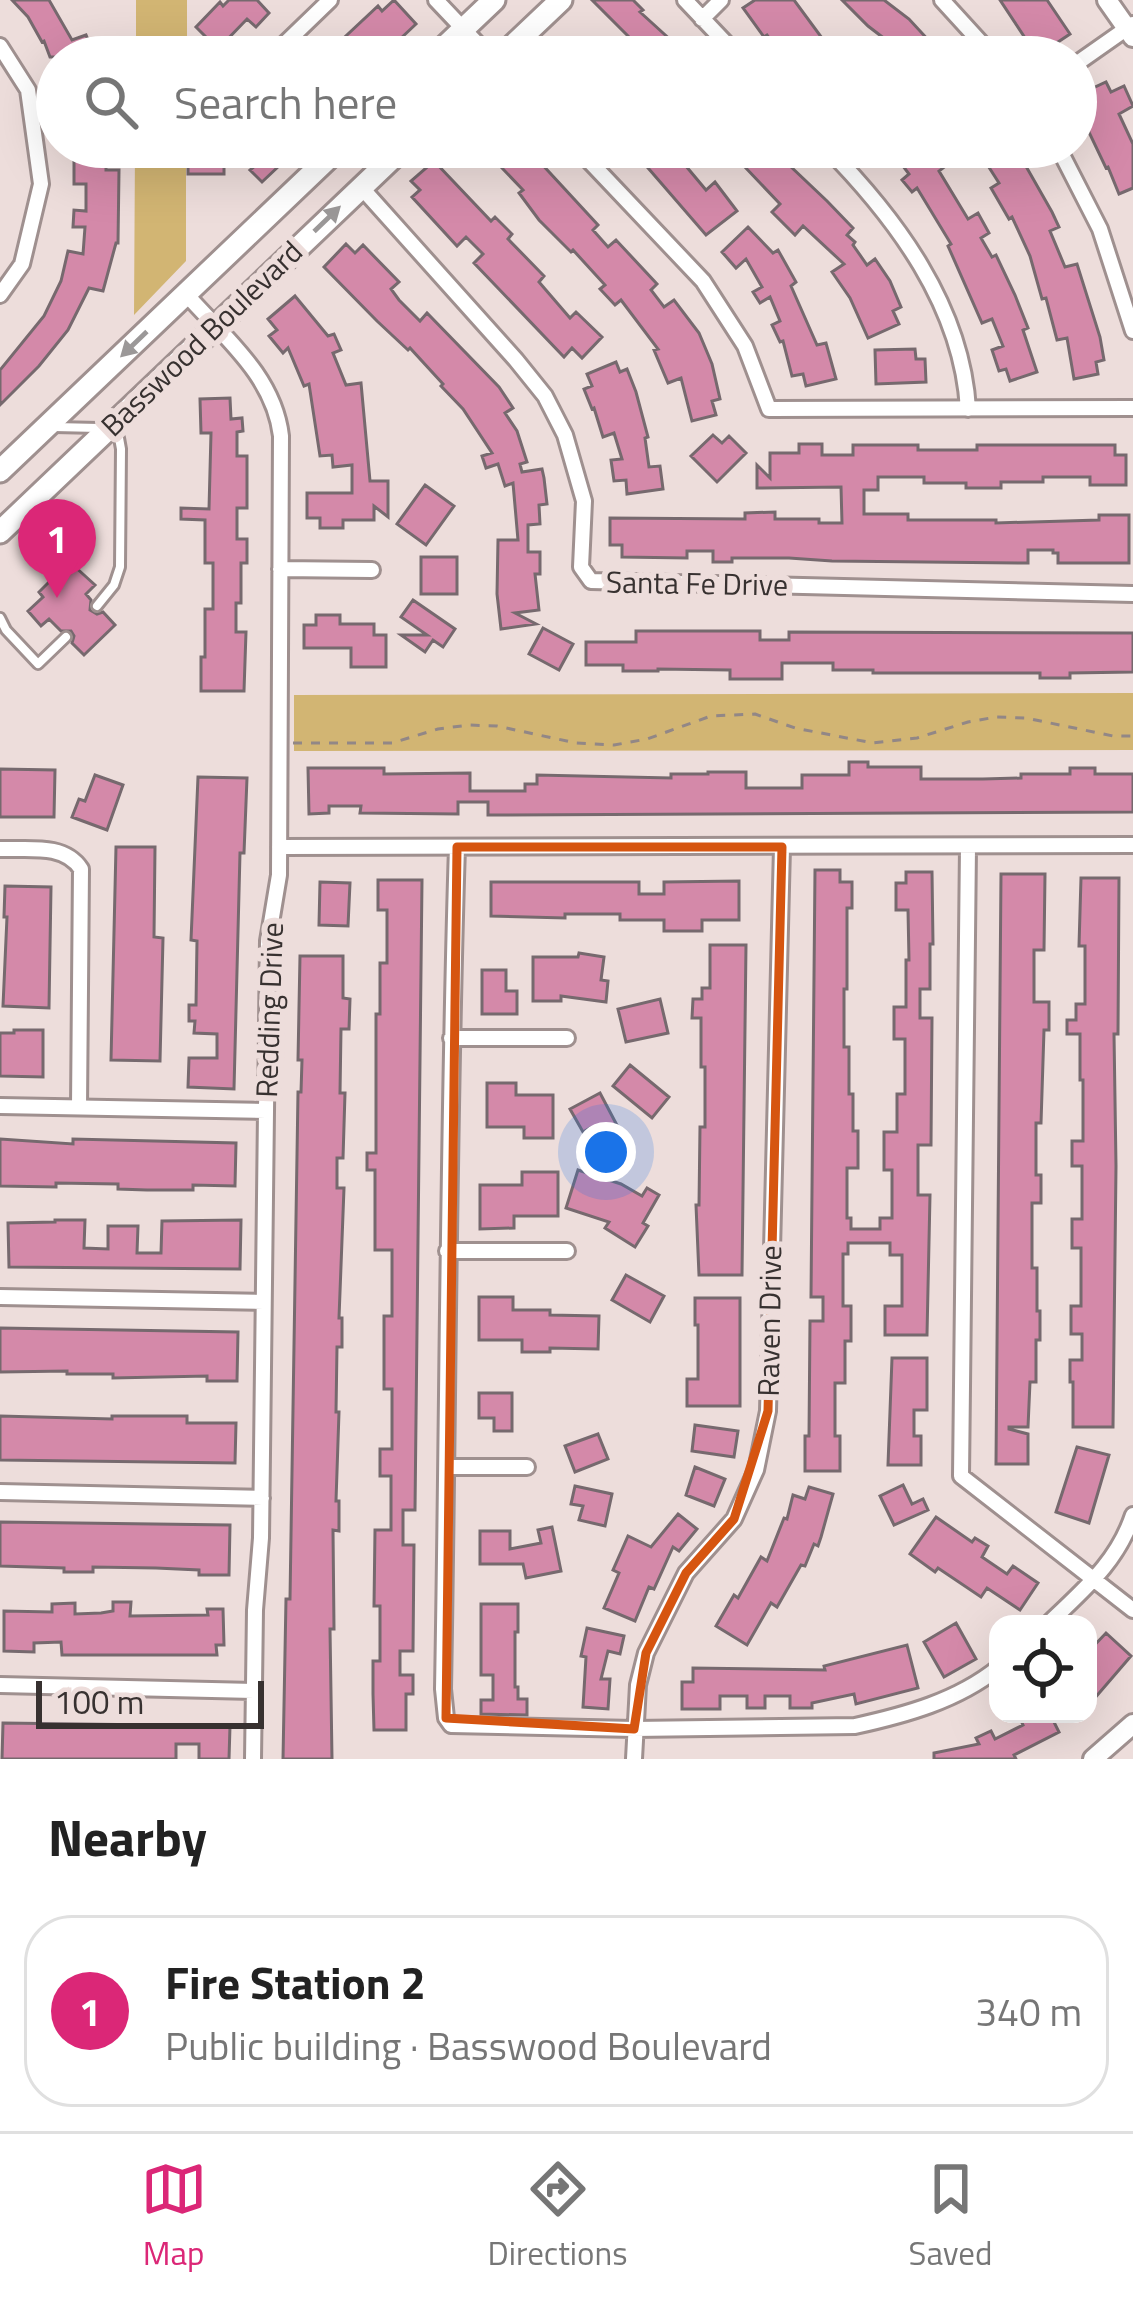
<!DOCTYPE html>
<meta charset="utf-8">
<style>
body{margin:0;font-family:"Titillium Web",sans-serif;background:#f2f2f2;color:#222}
.controls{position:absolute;right:36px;bottom:36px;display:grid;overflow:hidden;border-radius:24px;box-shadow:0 12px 48px #0002}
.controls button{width:108px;height:108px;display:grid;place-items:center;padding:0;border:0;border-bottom:3px solid #e0e0e0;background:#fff;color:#222;font:60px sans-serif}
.scale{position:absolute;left:36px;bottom:30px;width:228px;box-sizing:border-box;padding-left:12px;border:6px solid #373130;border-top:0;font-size:33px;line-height:42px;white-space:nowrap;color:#373130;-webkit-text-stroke:9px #eddddb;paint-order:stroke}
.you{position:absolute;left:606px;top:1152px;width:42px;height:42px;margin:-30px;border:9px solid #fff;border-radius:50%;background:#1a73e8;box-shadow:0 0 0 18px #1a73e833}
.badge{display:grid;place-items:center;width:78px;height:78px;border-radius:50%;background:#db2777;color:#fff;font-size:39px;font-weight:700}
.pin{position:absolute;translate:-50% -99px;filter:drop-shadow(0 3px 6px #0008)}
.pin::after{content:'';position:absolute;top:63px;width:42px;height:36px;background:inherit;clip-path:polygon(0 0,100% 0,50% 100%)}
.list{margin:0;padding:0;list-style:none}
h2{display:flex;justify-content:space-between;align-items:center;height:156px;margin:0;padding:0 48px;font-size:51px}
h2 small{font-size:39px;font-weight:400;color:#767676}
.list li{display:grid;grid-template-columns:78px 1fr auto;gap:36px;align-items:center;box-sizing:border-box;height:192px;margin:0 24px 24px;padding:0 24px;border:3px solid #e0e0e0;border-radius:48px}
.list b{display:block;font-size:45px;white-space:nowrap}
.list p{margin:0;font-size:39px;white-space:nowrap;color:#767676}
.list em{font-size:39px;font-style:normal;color:#767676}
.icon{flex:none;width:66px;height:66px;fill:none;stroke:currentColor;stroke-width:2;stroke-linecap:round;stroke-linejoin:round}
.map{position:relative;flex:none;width:1133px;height:1759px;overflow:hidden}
.search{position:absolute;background:#fff;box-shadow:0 12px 48px #0002;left:36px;right:36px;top:36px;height:132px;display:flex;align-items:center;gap:30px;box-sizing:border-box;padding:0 42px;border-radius:66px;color:#767676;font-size:45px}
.sheet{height:372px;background:#fff}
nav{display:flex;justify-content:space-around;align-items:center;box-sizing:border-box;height:168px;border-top:3px solid #e0e0e0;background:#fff;font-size:33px;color:#767676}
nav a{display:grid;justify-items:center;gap:6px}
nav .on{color:#db2777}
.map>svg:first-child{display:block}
.green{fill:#d2b573}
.building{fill:#d489a9;stroke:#76696e;stroke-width:3}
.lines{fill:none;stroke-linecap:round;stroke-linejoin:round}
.service-casing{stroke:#9f908f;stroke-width:14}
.minor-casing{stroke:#9f908f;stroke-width:20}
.tertiary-casing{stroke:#9f908f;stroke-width:24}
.secondary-casing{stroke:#9f908f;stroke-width:27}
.path{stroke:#928786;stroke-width:3;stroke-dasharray:9 9;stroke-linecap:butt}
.service{stroke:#fff;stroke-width:8}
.minor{stroke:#fff;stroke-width:14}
.tertiary{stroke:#fff;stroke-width:18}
.secondary{stroke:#fff;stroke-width:21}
.oneway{fill:#9b9898}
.marked{fill:none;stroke:#d65510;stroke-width:9;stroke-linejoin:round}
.labels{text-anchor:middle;stroke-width:12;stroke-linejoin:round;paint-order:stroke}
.street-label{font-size:30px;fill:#373130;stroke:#eddddb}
</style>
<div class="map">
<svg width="1133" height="1759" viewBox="0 0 1133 1759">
<rect width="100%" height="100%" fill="#eddddb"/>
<path class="green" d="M136 0H187V57H136Z
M135 147H186V261L134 315Z
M1133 693V750L294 751V695Z"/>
<path class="building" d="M12 0H49L72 40 86 35 95 57H50L44 41 42 42 28 17Z
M229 0H257L269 13 256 27 247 19 218 49 196 27 220 2 223 6Z
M394 0 416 24 381 57H340L332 49 378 6 382 11Z
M592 0H633L643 10 640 12 674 43 668 49 675 57H642L637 52 628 57 620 49 630 38Z
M755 0H794L836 57H801L796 50 783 57 767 35 764 37 743 8Z
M842 0H884L909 19 944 57H883L894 46 868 26Z
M1000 0H1047L1070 34 1037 56Z
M1106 82 1111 92 1124 86 1133 106 1119 114 1133 144V188L1119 194 1108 167 1106 168 1088 130 1085 131 1076 113 1084 109 1078 95Z
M74 147H106V170H119L118 243H116L103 291 89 288 68 330 39 366 0 405V370L44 316 61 281 68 251 83 254 85 227H73L74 210 86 211V184H74Z
M238 147H299L262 182 250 170 256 165Z
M482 147H526L598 225 593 230 608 247 616 240 657 284 651 290 664 307 674 300 699 333 712 364 720 399 712 401 716 415 692 421 681 378 668 383 654 350 658 349 621 300 615 305 600 289 605 285 573 250 571 252 539 220 519 193 523 190Z
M624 147H670L706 190 715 182 737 211 706 235 642 161 640 164Z
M726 147H770L827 201 853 228 847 235 855 242 853 245 867 265 875 259 890 281 901 307 893 311 899 324 868 338 850 298 832 272 844 264 803 226 795 235 772 212 780 204Z
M873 147H928L934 154 942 148 952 161 939 171 968 219 978 213 989 233 981 238 992 257 996 255 1015 295 1028 328 1023 330 1037 372 1010 381 1006 369 999 371 992 350 1003 346 992 319 982 323 948 246 951 244 917 188 912 192 902 180 909 174 894 154 886 161Z
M976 147H1015L1052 212 1059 227 1050 231 1065 267 1077 264 1100 337 1104 360 1096 362 1098 374 1074 379 1067 338 1057 340 1046 298 1042 299 1030 256 1012 217 1009 219 991 188 999 183Z
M188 148H224V174H188Z
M434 161 491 221 495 217 512 234 508 239 544 276 539 282 570 318 576 312 602 337 582 358 572 348 564 357 474 263 483 254 466 237 457 246 412 197 420 190 411 181Z
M748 227 773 253 778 250 796 282 791 286 817 345 826 343 836 379 806 386 803 374 792 376 783 341 780 342 772 325 780 321 770 297 760 303 753 292 762 287 746 259 736 268 722 252Z
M346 244 355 253 363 245 399 282 391 289 399 300 420 321 427 313 499 387 513 408 505 413 517 431 527 462 520 464 522 472 542 469 544 478 547 504 539 505 540 524 528 525V552H540V574H535L539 610 515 613 536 624 501 629 497 594 498 540H518L513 483 505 486 498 464 486 468 482 456 492 453 463 409 441 386 443 384 410 348 408 350 377 321 324 267Z
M295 296 328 336 334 334 341 350 333 353 346 385 361 383 370 481H388V517L374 506V520H343V528H320V518H307V493H352V465L333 467 332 455 320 456 309 384 304 386 288 348 283 353 269 336 277 330 268 319Z
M915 349 916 359H925L926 382 876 384 875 350Z
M616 362 620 372 627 369 636 392 648 437 645 438 649 467 660 466 663 489 627 494 626 480 614 481 611 460 622 459 614 433 603 437 594 408 592 409 584 389 592 386 587 374Z
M230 398 231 419 242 418 243 431 237 432V456H247V508H237V539H247V563H241V603H236V632H246L244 691H201V657H205V609H213V563H205V520L181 519V508L209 509 211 433H201L200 399Z
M713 435 722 443 729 436 746 453 717 482 691 456Z
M799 444H822V455H853V445H918V450H977V445H1115V455H1126V485H1090V477H1043V482H1001V488H966V483H924V477H878V490H864V514H908V520H996V523L1099 520V515H1129V563H1058V553H1053V550H1028V563L832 561 789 558H732V562H713V551H687V558L622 557V545H610V518L745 519V513L775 512V519H819V523H842L841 487 757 488V465L770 478V453H799Z
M425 485 454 506 426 545 397 524Z
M421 557H457V594H421Z
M73 565 95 585 86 594 91 600 90 610 97 614 103 612 115 625 84 655 72 643 74 636 71 631H61L49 619 41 626 28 611 43 597 39 592 59 572 62 575Z
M413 600 455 629 443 647 433 640 425 652 401 635H427L401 617Z
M316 615H340V624H374V635H386V667H351V648H304V625H316Z
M543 628 573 644 559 670 529 654Z
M636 631H760V640H789V632L1133 633V672L1070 673V678H1040V673H873V670H833V663H782V679H730V670L658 669V671H623V665H586V642H636Z
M849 762H868V767H921V779H983L1021 778V774H1070V768H1095V774H1133V812L488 815V802H458V814L360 813 361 806H329V813L309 814 308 768H384V774L470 773V791H525V784H537V775L671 778V774H708V772H746V788H802V775H849Z
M0 769 55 770 54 817H0Z
M95 775 123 785 107 830 72 817 79 799 85 801Z
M198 777 247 778 244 853H240L234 1089 188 1087 189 1058H217V1034L194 1033 195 1021H189V1005H196L197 941 191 940Z
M116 847H155L154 937 163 938 160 1061 111 1060Z
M815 870H840V882H852V908H847V989H844V1047H849V1094H853V1131H858V1168H847V1218H851V1229H880V1218H892V1170H884V1132H897V1094H905V1039H894V1007H906V960H909L908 910H896V883H906V872H932L933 944H930V989H920V1018H932L931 1145H918V1195H930L927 1335H885V1306H902V1255H890V1243H848V1254H843V1306H851V1341H845V1383H835V1436H840V1471H805V1436H809L810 1321H823V1297H811Z
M1001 874H1045L1044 950H1034V1002H1049V1030H1044L1041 1123H1036V1175H1041V1203H1032V1268H1037V1311H1040V1340H1036V1382H1030L1028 1427H1009V1429L1028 1434V1464H996Z
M1081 878H1119L1118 1034H1114L1116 1166 1113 1427H1073V1382H1070V1360H1082V1334H1071V1306H1081V1248H1072V1219H1082V1166H1072V1141H1083V1080H1080V1034H1067V1020H1076V1004H1085V946H1079Z
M378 880H422L415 1510H403V1545H414L413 1651H400V1675H413V1694H406V1730H374L373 1694V1661H380V1606H374L375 1530H391V1476H380V1449H392V1389H384V1316H392V1250H375V1170H367V1153H376V1014H380V963H387V910H378Z
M739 881V920H702V931H664V920H620V914H565V918L491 916V882H639V894H664V882Z
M320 882 350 883 348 926 319 925Z
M5 886 51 887 49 1008 3 1006 7 917H4Z
M710 945H746L742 1275H699L696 1205H699L700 1127H705V1067H701V1018H692L693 999H702V988H710Z
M579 953 604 957 601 980 608 981 606 1002 561 996V1001H533V957H578Z
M300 956H343V998L350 999 349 1029H341L340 1093H345L343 1158H337V1188H344L339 1318H342V1347H337L336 1412H339L336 1501H339V1531L333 1530 334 1629H330L332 1759H283L286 1599H290L298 1092H301L302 1060H298Z
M482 970H506V991H517V1014H482Z
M660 999 668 1033 626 1042 618 1009Z
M14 1030H43V1077L0 1076V1033H14Z
M630 1065 669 1097 652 1118 613 1086Z
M487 1083H516V1095H553V1138H524V1127H487Z
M600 1093 620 1131 598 1143 590 1128 583 1132 570 1109Z
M0 1139 73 1144V1139L236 1143 235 1186 193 1185V1190H147L118 1189V1184L56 1183V1187L0 1186Z
M578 1170 621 1184 642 1196 647 1188 659 1195 643 1223 648 1226 635 1247 605 1228 609 1222 566 1208Z
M522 1172H558V1216H514V1228L480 1229V1185H522Z
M55 1220H85L84 1248 108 1249V1226H138L137 1253H161L162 1221 241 1220 240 1269 9 1267 8 1223 55 1222Z
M626 1275 664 1296 650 1322 612 1300Z
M479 1297H513V1310H550V1315L599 1316 598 1349 550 1348V1352H522V1340H479Z
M695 1298H740V1406H687V1379H698V1325H695Z
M0 1328 238 1332 237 1381H207V1376L113 1378V1374H67V1371L0 1372Z
M892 1358H927V1410H914V1436H921V1465H888Z
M479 1393H512V1431H494V1418H479Z
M0 1416 112 1419V1416H187V1423H236L235 1463 0 1460Z
M695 1425 738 1431 734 1457 692 1451Z
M598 1434 608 1459 575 1472 565 1446Z
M1077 1447 1109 1455 1089 1523 1056 1512Z
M695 1467 725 1479 714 1506 686 1495Z
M903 1485 912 1504 923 1499 928 1510 894 1525 880 1496Z
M575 1486 612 1494 605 1526 579 1520 583 1506 571 1504Z
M809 1487 833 1494 821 1537 818 1546 814 1544 805 1566 801 1565 777 1607 771 1603 747 1645 716 1626 734 1595 738 1598 761 1557 767 1561 784 1518 787 1519 793 1495 805 1499Z
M678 1514 697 1529 679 1551 673 1547 654 1589 649 1587 635 1621 604 1608 619 1573 613 1570 628 1536 651 1547Z
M936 1517 972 1542 975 1538 988 1546 982 1557 1007 1574 1013 1566 1038 1583 1020 1610 987 1588 981 1597 938 1568 935 1572 910 1554Z
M0 1522 230 1525 229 1575H199V1570L156 1568 93 1567V1572H64V1568L0 1566Z
M552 1527 561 1571 526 1578 523 1564H480V1531H510V1549L541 1543 538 1530Z
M113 1602H131L130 1616 208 1615 207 1609H223L224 1645H216L217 1655H62L61 1642 34 1643V1652L4 1651V1611L52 1612V1604L75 1603V1614L101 1613 113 1611Z
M481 1604H518V1632H515V1687H518V1699H527V1715L481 1714V1700H493V1675H481Z
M956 1623 976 1659 944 1677 924 1642Z
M587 1628 624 1636 620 1654 608 1651 601 1679H610L608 1709 583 1707 586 1657 581 1656Z
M1106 1633 1131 1656 1088 1706V1652Z
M907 1645 918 1688 856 1704 854 1694 812 1703V1708H790V1696H765V1708H747V1696H720V1709H682V1682H693V1668L825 1670 824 1666Z
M1018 1714H1050L1059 1732 1014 1755 1016 1759H934V1753L979 1744 976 1738 991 1731 995 1739 1023 1725Z
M3 1723 230 1726 229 1759H199V1744H176V1759H2Z"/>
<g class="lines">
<g class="service-casing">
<path id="service" d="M54 427 99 428
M97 606 114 585 120 567 121 449 119 438 114 431
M0 618 6 630 38 664 66 637"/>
</g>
<g class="minor-casing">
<path id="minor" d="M436 0 490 57
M685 0 739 57
M942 0 994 57
M702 19 721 0
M0 46 28 90 41 184 22 264 0 295
M271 57 330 0
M1076 64 1133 24
M576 147 703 281 745 346 769 409 1133 408
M826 147C896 218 962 306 968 409
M1058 147 1100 229 1133 331
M361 187 516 360 545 396 565 435 584 501 581 567 591 581 1133 594
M186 294C224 337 274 376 281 436L279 875 268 941 261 1538 255 1610 253 1759
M280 569 372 570
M279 847 1133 845
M457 847C448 1127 448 1408 443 1689L446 1718 451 1725 634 1729 855 1726C905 1715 957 1701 998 1668
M968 847 961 1476 1133 1610
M0 849C28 850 64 843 81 869L79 1107
M451 1038H567
M0 1106 266 1111
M447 1251H567
M0 1297 263 1302
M447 1467H527
M0 1492 262 1498
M1048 1624C1083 1590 1117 1563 1133 1515
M0 1685 254 1691
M634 1759 638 1685 646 1653 686 1573 734 1519 756 1470 768 1411 782 847"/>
</g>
<g class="tertiary-casing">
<path id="tertiary" d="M1107 0 1133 37
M1093 1759 1133 1724"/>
</g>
<g class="secondary-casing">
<path id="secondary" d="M434 57 494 0
M501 57 561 0
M0 471 340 147
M0 532 404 147"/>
</g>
<path class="path" d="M293 743H392L438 729 469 725 497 726 576 743 614 745 647 739 711 716 755 714 795 728 873 743 917 738 968 722 996 717 1026 718 1113 736H1133"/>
<use href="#service" class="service"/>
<use href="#minor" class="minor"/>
<use href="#tertiary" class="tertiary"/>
<use href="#secondary" class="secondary"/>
</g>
<defs><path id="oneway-solid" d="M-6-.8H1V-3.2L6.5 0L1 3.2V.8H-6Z" transform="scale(3)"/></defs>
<g class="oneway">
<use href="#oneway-solid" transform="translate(327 219) rotate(-44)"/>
<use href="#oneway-solid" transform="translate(134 344) rotate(136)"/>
</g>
<path class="marked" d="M457 847H782L768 1411 734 1519 686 1573 646 1653 634 1729 446 1718Z"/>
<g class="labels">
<g class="street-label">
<text transform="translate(202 339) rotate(-44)" y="10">Basswood Boulevard</text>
<text transform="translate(697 584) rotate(1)" y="10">Santa Fe Drive</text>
<text transform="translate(270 1010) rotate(-88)" y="10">Redding Drive</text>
<text transform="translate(770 1321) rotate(-89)" y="10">Raven Drive</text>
</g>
</g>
</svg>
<div class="controls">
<button><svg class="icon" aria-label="locate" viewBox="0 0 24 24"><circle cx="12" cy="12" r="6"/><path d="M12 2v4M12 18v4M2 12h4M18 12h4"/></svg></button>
</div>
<div class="scale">100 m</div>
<div class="you"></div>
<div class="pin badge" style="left:57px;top:598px">1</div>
<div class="search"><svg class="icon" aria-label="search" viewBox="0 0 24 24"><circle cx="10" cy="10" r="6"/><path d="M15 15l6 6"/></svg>Search here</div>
</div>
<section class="sheet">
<h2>Nearby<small></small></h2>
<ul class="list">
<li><span class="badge">1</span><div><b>Fire Station 2</b><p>Public building · Basswood Boulevard</p></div><em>340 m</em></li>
</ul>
</section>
<nav>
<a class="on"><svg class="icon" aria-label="map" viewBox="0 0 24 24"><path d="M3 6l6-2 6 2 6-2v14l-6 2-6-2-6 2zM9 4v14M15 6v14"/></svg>Map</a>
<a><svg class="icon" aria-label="directions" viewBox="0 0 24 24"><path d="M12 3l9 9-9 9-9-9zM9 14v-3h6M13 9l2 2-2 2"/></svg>Directions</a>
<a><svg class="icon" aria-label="saved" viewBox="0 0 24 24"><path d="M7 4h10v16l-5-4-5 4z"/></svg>Saved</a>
</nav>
